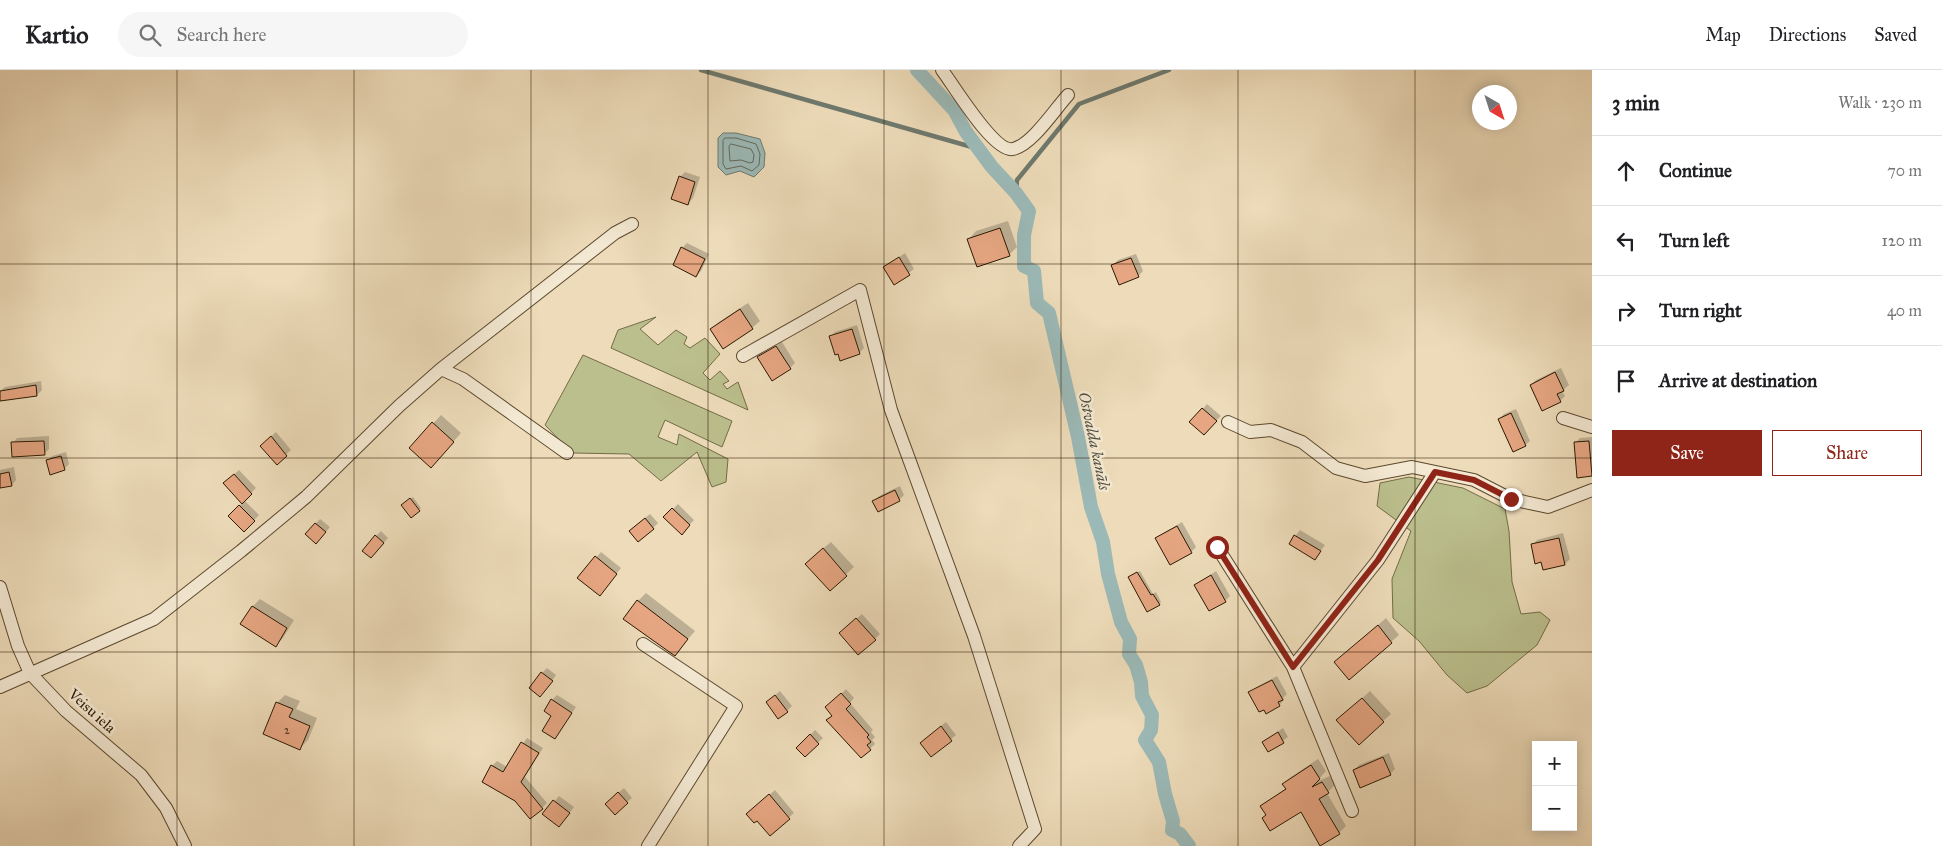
<!DOCTYPE html>
<meta charset="utf-8">
<style>
body{margin:0;font-family:"IM FELL Great Primer",serif;background:#f6f6f6;color:#202124}
.controls{position:absolute;right:15px;bottom:15px;display:grid;overflow:hidden;border-radius:0px;box-shadow:0 2px 12px #0003}
.controls button{width:45px;height:45px;display:grid;place-items:center;padding:0;border:0;border-bottom:1px solid #e0e0e0;background:#fff;color:#202124;font:25px sans-serif}
.compass{position:absolute;left:1472px;top:15px;width:45px;height:45px;border-radius:50%;background:#fff;box-shadow:0 2px 12px #0003;rotate:141deg}
.stop{position:absolute;width:15px;height:15px;margin:-11px;border:4px solid #8f2418;border-radius:50%;background:#fff}
.stop.end{background:#8f2418;border-color:#fff;box-shadow:0 1px 5px #0008}
.list{margin:0;padding:0;list-style:none}
h2{display:flex;justify-content:space-between;align-items:center;height:65px;margin:0;padding:0 20px;font-size:21px}
h2 small{font-size:16px;font-weight:400;color:#757577}
.list li{display:grid;grid-template-columns:32px 1fr auto;gap:15px;align-items:center;box-sizing:border-box;height:70px;padding:0 20px;border-top:1px solid #e0e0e0}
.list b{display:block;font-size:19px;white-space:nowrap}
.list em{font-size:16px;font-style:normal;color:#757577}
.actions{display:flex;gap:10px;padding:15px 20px}
.actions a{flex:1;padding:11px 0;border:1px solid #8f2418;border-radius:0px;text-align:center;font-size:18px;color:#8f2418}
.actions .main{background:#8f2418;color:#fff}
.icon{flex:none;width:28px;height:28px;fill:none;stroke:currentColor;stroke-width:2;stroke-linecap:round;stroke-linejoin:round}
.map{position:relative;flex:none;width:1592px;height:776px;overflow:hidden}
header{display:flex;align-items:center;gap:30px;box-sizing:border-box;height:70px;padding:0 25px;background:#fff;border-bottom:1px solid #e0e0e0}
header strong{font-size:24px}
nav{display:flex;gap:28px;margin-inline-start:auto;font-size:18px}
.search{width:350px;height:45px;background:#f6f6f6;display:flex;align-items:center;gap:12px;box-sizing:border-box;padding:0 18px;border-radius:28px;color:#757577;font-size:19px}
main{display:flex}
aside{flex:1;background:#fff}
.map>svg:first-child{display:block}
.green{fill:#bbbf8d;stroke:#736c46}
.water{fill:#9bb9b7;stroke:#6e796e}
.shadow{fill:#0003}
.lines{fill:none;stroke-linecap:round;stroke-linejoin:round}
.shore{stroke:#63685c;stroke-width:1}
.stream{stroke:#6e796e;stroke-width:4.5}
.canal{stroke:#9bb9b7;stroke-width:14}
.building{fill:#e6a682;stroke:#2b1800}
.minor-casing{stroke:#5c492e;stroke-width:14}
.minor{stroke:#f3e8d2;stroke-width:12}
.route{stroke:#8f2418;stroke-width:6}
.grid{fill:none;stroke:#2b1800;stroke-width:1;stroke-opacity:0.55}
.labels{text-anchor:middle;stroke-width:5;stroke-linejoin:round;paint-order:stroke}
.number-label{font-size:12px;fill:#5a3c20}
.street-label{font-size:15px;fill:#2b1800;stroke:#f3e8d2}
.water-label{font-size:16px;font-style:italic;fill:#525040;stroke:#f3e8d2}
</style>
<header>
<strong>Kartio</strong>
<div class="search"><svg class="icon" aria-label="search" viewBox="0 0 24 24"><circle cx="10" cy="10" r="6"/><path d="M15 15l6 6"/></svg>Search here</div>
<nav><a>Map</a><a>Directions</a><a>Saved</a></nav>
</header>
<main>
<div class="map">
<svg width="1592" height="776" viewBox="0 0 1592 776">
<rect width="100%" height="100%" fill="#eddbb9"/>
<filter id="stains"><feTurbulence type="fractalNoise" baseFrequency=".004" numOctaves="4"/><feColorMatrix values="0 0 0 0 .2 0 0 0 0 .09 0 0 0 0 .02 0 0 0 .5 -.17"/></filter>
<radialGradient id="worn" r=".72"><stop offset=".6" stop-color="#630" stop-opacity="0"/><stop offset="1" stop-color="#630" stop-opacity=".3"/></radialGradient>
<path class="green" d="M656 247 640 259 658 275 676 260 687 267 684 274 690 278 705 268 720 284 703 303 710 310 720 301 729 311 723 314 727 319 738 312 748 340 611 278 618 260Z
M583 285 732 351 722 377 665 350 658 367 677 375 679 364 728 389 726 412 712 417 697 382 661 411 629 384 572 383 545 355Z
M1409 407 1463 418 1505 439 1509 461 1512 512 1521 544 1540 542 1550 550 1537 575 1487 616 1467 623 1447 605 1419 571 1393 548 1392 509 1411 461 1377 436 1380 413Z"/>
<path class="water" d="M723 63H736L760 69 765 83 764 97 754 107 740 101 726 105 718 97V68Z"/>
<path class="shadow" d="M685 102 700 107 693 128 688 133 680 107Z
M1008 151 1017 177 1009 185 969 169 976 161Z
M687 173 709 184 701 201 696 206 682 178Z
M905 183 914 199 895 213 885 197Z
M1136 184 1143 201 1138 206 1113 195 1118 190Z
M748 233 760 251 752 258 711 259 719 252Z
M857 255 864 278 859 283 830 267 835 262Z
M782 272 795 293 790 298 759 287 764 283Z
M1561 298 1569 315 1562 321 1565 326 1560 331 1531 315 1536 310Z
M41 311 42 320 37 325 0 324V321L5 317Z
M1207 334 1221 346 1204 363 1203 339Z
M1516 339 1530 371 1525 375 1499 349 1504 344Z
M441 345 461 363 438 389 411 378Z
M276 362 291 380 277 393 266 371Z
M49 366V379L44 384 13 373 17 368Z
M1592 367V404L1591 405 1575 373 1580 368Z
M66 382 69 394 64 399 47 391 52 386Z
M14 397 16 410 12 415 0 417V400Z
M239 400 256 418 244 430 259 445 244 461 230 446 243 432 230 408Z
M900 416 904 425 899 430 874 431 879 426Z
M413 427 421 438 411 446 405 433Z
M678 434 694 450 682 463 665 447Z
M650 444 658 453 653 458 635 456Z
M320 449 330 457 321 468 306 464Z
M1182 452 1196 477 1191 482 1157 469 1162 464Z
M1300 460 1325 475 1319 483 1290 473Z
M381 461 388 468 376 482V466Z
M1563 463 1570 489 1565 494 1542 491 1532 475 1537 470Z
M831 472 854 497 830 519 814 486Z
M601 482 621 498 604 519 579 508Z
M1140 501 1153 524 1156 522 1161 532 1159 534 1131 506Z
M1216 501 1230 526 1225 531 1196 515Z
M646 523 695 561 675 584 638 531Z
M260 529 294 550 283 568 276 575 253 536Z
M862 544 880 564 875 569 846 558Z
M1386 548 1399 565 1349 608 1344 585Z
M547 598 556 605 545 621 542 603Z
M1277 606 1287 624 1283 628 1284 630 1279 635 1250 623 1255 618Z
M846 619 854 628 850 633 873 660 871 662 875 667 872 670 875 674 861 687 834 645 832 633Z
M780 621 792 636 787 641 767 632Z
M1370 621 1391 644 1383 651 1346 643Z
M285 625 300 631 296 639 317 648 308 670 300 678 277 633Z
M557 625 576 637 555 668 552 630Z
M946 652 956 665 931 685 926 668Z
M1283 658 1288 667 1269 681 1263 672Z
M815 660 823 668 805 685 798 678Z
M527 668 543 678 525 707 547 733 542 738 492 696 497 691 507 697Z
M1389 683 1395 699 1390 704 1354 700 1359 695Z
M1318 689 1326 701 1316 712 1330 706 1335 715 1327 723 1346 756 1339 763 1301 740 1267 745 1262 736 1286 718 1284 714 1291 707Z
M624 718 632 728 627 732 611 729Z
M775 720 794 743 770 764 752 740Z
M559 726 574 737 564 750 544 744Z"/>
<g class="lines">
<path class="shore" d="M725 68H736L756 74 760 84 759 95 752 101 741 96 726 99 723 94V71Z
M731 74 751 79 754 85 753 92 750 93 741 90 730 91 729 77Z"/>
<path class="stream" d="M701 0 979 79
M1016 123 1017 110 1079 34 1169 0"/>
<path class="canal" d="M917 0 954 40 966 62 992 97 1016 123 1029 141 1024 165V196L1034 201 1037 233 1049 243 1078 367 1091 437 1103 472 1108 504 1121 552 1130 569 1129 584 1136 595 1141 612 1142 626 1152 645 1151 660 1145 670 1159 692 1165 724 1173 751 1172 760 1180 764 1189 776"/>
</g>
<path class="building" d="M679 106 695 112 688 135 671 129Z
M1000 158 1010 186 977 197 967 169Z
M681 177 705 189 696 207 673 195Z
M899 187 910 205 894 215 883 197Z
M1131 188 1139 207 1119 215 1111 195Z
M740 239 753 259 723 279 710 259Z
M852 259 860 284 840 291 838 284 835 285 829 266Z
M776 276 791 299 772 311 757 287Z
M1555 302 1564 321 1557 324 1561 332 1542 341 1530 315Z
M36 315 37 326 0 331V321Z
M1202 338 1217 351 1204 365 1189 352Z
M1511 343 1526 376 1513 382 1498 349Z
M432 352 454 372 431 398 409 378Z
M271 366 287 386 277 395 260 376Z
M44 371 45 385 12 387 11 372Z
M1589 371 1592 406 1577 408 1574 372Z
M61 386 65 400 50 405 46 390Z
M9 402 12 416 0 418V404Z
M234 404 252 424 242 434 223 413Z
M895 420 900 431 878 442 872 431Z
M410 428 420 441 411 448 401 435Z
M239 435 255 451 244 462 228 446Z
M672 438 690 455 682 465 663 447Z
M645 448 654 459 638 472 629 461Z
M315 453 326 462 316 474 305 464Z
M1177 456 1192 483 1170 495 1155 468Z
M375 465 384 473 371 488 362 481Z
M1294 465 1321 481 1315 490 1289 474Z
M1559 468 1565 495 1543 500 1541 492 1535 494 1531 474Z
M823 478 847 506 830 521 805 494Z
M595 486 617 504 600 526 577 508Z
M1137 502 1151 525 1153 524 1160 535 1147 542 1128 507Z
M1211 505 1226 532 1209 541 1194 515Z
M637 530 688 569 675 586 623 549Z
M252 536 287 558 276 577 240 554Z
M856 548 876 570 858 585 839 563Z
M1378 555 1392 573 1349 610 1334 592Z
M541 602 553 611 540 627 529 618Z
M1272 610 1283 630 1278 632 1280 636 1266 644 1264 640 1259 642 1248 622Z
M841 623 851 634 846 639 869 665 867 667 871 672 867 675 871 680 861 688 826 650 832 646 825 637Z
M775 625 788 642 778 649 766 632Z
M1362 628 1384 652 1359 675 1336 650Z
M551 629 572 643 555 669 542 661 551 646 544 641Z
M276 632 293 639 289 647 310 656 300 680 263 664Z
M941 656 952 671 931 687 920 673Z
M1278 662 1284 673 1268 682 1262 672Z
M810 664 819 674 805 687 796 678Z
M521 672 539 683 521 712 543 739 530 749 515 731 482 712 491 695 503 702Z
M1383 687 1391 705 1360 718 1353 700Z
M1311 695 1320 709 1312 717 1322 712 1329 723 1319 729 1340 764 1320 776 1301 742 1270 761 1262 748 1266 745 1260 736 1286 719 1282 714Z
M618 722 628 733 615 745 605 734Z
M769 724 790 749 770 766 757 751 754 753 746 744Z
M553 730 570 743 559 757 542 744Z"/>
<g class="lines">
<g class="minor-casing">
<path id="minor" d="M942 0C954 16 994 83 1013 79 1032 75 1055 39 1068 25
M743 286 860 220 891 340 974 566 1035 759 1019 776
M441 299 463 309 567 383
M1563 348 1592 357
M1228 352 1250 362 1271 360 1302 372 1336 398 1365 406 1412 397 1474 410 1511 429 1548 437 1592 420
M1217 477 1293 597 1352 741
M0 517 18 576 30 603 66 641 141 705 166 738 185 776
M643 574 736 636 648 776
M1293 597 1378 490 1435 402
M0 617 154 549 241 481 306 427 399 336 441 299 615 163 632 154"/>
</g>
<use href="#minor" class="minor"/>
</g>
<g class="lines">
<path class="route" d="M1217 477 1293 597 1378 490 1435 402 1474 410 1511 429"/>
</g>
<path class="grid" d="M177 0V776M354 0V776M531 0V776M708 0V776M884 0V776M1061 0V776M1238 0V776M1415 0V776M0 194H1592M0 388H1592M0 582H1592"/>
<g class="labels">
<g class="number-label">
<text x="287" y="664">2</text>
</g>
<g class="street-label">
<text transform="translate(92 641) rotate(42)" y="5">Veisu iela</text>
</g>
<g class="water-label">
<text transform="translate(1095 371) rotate(78)" y="6">Ostvalda kanāls</text>
</g>
</g>
<rect width="100%" height="100%" filter="url(#stains)"/>
<rect width="100%" height="100%" fill="url(#worn)"/>
</svg>
<div class="controls">
<button>+</button>
<button>−</button>
</div>
<svg class="compass" viewBox="-18 -18 36 36"><path d="M0-13l5 13h-10z" fill="#e53935"/><path d="M0 13l5-13h-10z" fill="#757577"/></svg>
<div class="stop" style="left:1217px;top:477px"></div>
<div class="stop end" style="left:1511px;top:429px"></div>
</div>
<aside>
<h2>3 min<small>Walk · 230 m</small></h2>
<ul class="list">
<li><svg class="icon" aria-label="ahead" viewBox="0 0 24 24"><path d="M12 20V5M6 11l6-6 6 6"/></svg><div><b>Continue</b></div><em>70 m</em></li>
<li><svg class="icon" aria-label="left" viewBox="0 0 24 24"><path d="M17 20v-9H6M10 6l-5 5 5 5"/></svg><div><b>Turn left</b></div><em>120 m</em></li>
<li><svg class="icon" aria-label="right" viewBox="0 0 24 24"><path d="M7 20v-9h11M14 6l5 5-5 5"/></svg><div><b>Turn right</b></div><em>40 m</em></li>
<li><svg class="icon" aria-label="arrive" viewBox="0 0 24 24"><path d="M6 21V4h12l-3 4 3 4H6"/></svg><div><b>Arrive at destination</b></div></li>
</ul>
<div class="actions"><a class="main">Save</a><a>Share</a></div>
</aside>
</main>
